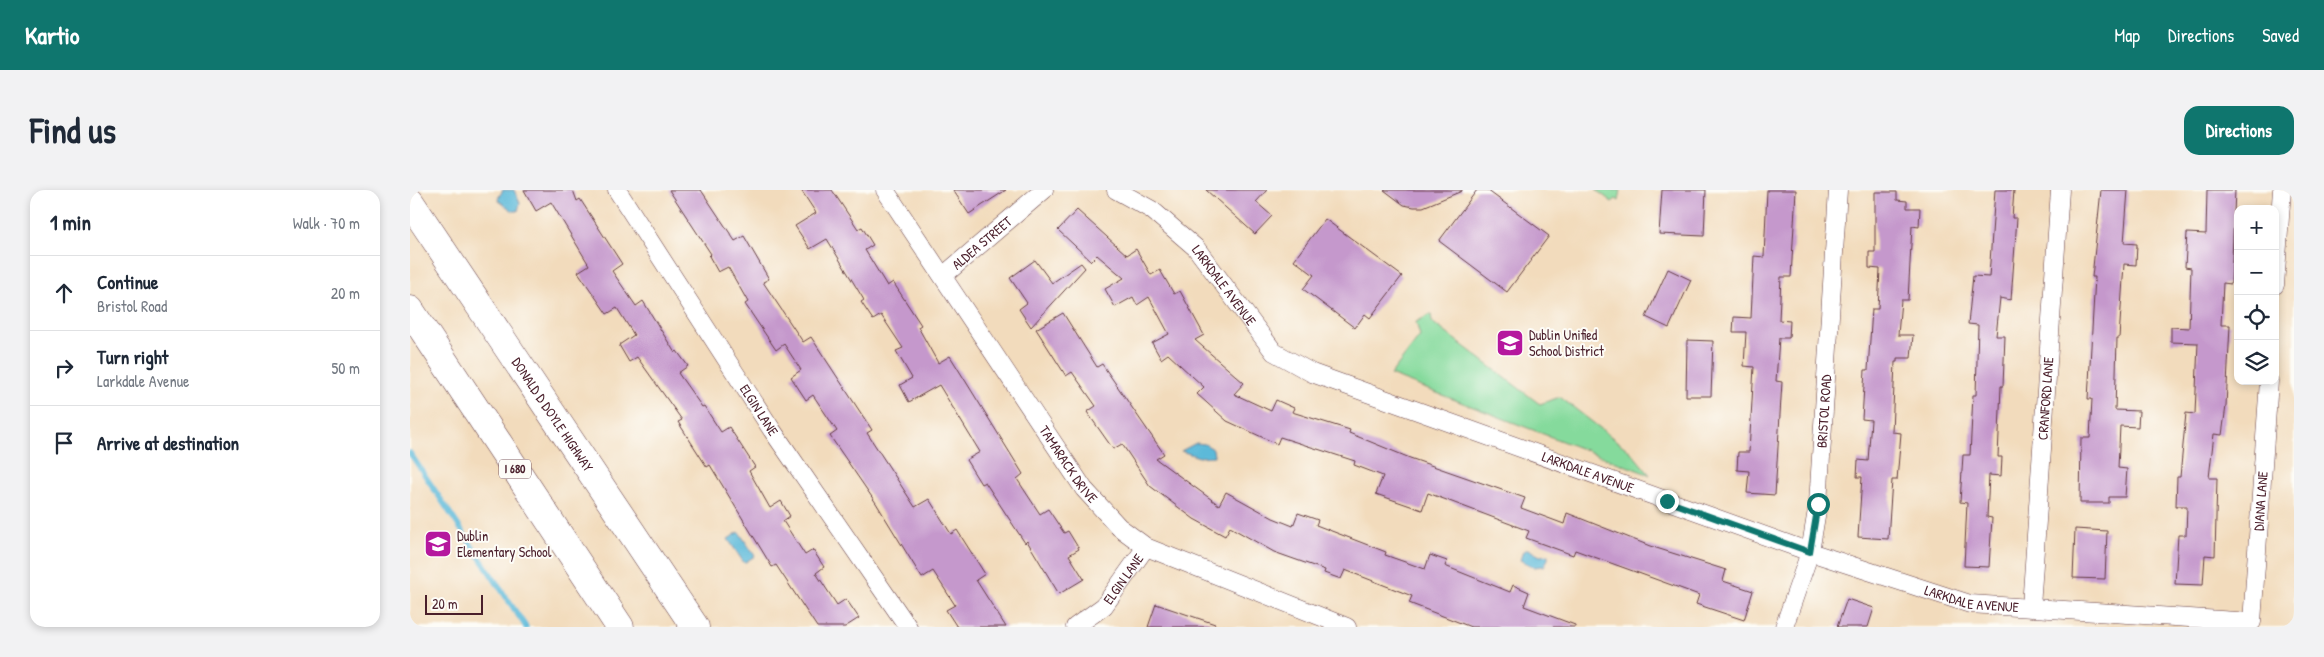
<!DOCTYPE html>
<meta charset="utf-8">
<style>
body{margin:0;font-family:"Patrick Hand",sans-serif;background:#f2f2f3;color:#1f2937}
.controls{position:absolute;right:15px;top:15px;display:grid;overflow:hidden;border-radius:10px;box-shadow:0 2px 8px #0003}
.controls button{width:45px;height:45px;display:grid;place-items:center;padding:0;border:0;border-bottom:1px solid #e0e1e3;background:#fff;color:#1f2937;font:25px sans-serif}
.scale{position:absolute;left:15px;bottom:12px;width:58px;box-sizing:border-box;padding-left:5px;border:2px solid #4a1f2b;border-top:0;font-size:14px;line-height:18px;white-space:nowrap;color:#4a1f2b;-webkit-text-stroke:4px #fdfcf7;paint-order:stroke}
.stop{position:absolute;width:15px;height:15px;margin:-11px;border:4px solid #0f766e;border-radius:50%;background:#fff}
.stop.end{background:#0f766e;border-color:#fff;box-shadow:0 1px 5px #0008}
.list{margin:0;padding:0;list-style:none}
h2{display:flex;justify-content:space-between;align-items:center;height:65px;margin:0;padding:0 20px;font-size:21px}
h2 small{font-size:16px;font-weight:400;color:#747a83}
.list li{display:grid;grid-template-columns:32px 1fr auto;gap:15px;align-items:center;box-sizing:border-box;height:75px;padding:0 20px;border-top:1px solid #e0e1e3}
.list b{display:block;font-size:19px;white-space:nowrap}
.list p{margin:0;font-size:16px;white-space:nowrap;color:#747a83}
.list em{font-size:16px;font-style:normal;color:#747a83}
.icon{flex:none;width:28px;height:28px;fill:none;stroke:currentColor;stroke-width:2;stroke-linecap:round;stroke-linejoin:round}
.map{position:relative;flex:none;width:1884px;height:437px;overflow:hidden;border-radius:15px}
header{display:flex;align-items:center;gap:30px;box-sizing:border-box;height:70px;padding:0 25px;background:#0f766e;color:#fff}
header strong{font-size:24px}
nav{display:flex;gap:28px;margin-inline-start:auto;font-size:18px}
.intro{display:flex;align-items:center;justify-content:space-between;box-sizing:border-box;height:120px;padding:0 30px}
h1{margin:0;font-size:35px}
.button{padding:12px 22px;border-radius:15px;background:#0f766e;color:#fff;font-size:18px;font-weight:700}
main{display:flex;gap:30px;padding:0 30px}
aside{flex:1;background:#fff;border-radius:15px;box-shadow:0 2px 8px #0003}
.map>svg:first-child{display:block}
.green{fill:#85da9c;stroke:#687c64}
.water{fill:#5bb9d9;stroke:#526c82}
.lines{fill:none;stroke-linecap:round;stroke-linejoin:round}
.stream{stroke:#5bb9d9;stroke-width:5.5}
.building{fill:#c598cc}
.minor-casing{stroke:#633b41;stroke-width:19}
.motorway-casing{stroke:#633b41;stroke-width:29}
.minor{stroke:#fff;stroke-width:18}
.motorway{stroke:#fff;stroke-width:28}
.route{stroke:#0f766e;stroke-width:6}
.labels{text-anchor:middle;stroke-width:4;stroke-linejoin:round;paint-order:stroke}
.shield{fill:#fdfcf7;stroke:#806168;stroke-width:1}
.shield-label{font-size:12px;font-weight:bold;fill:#4a1f2b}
.street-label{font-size:14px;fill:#4a1f2b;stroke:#fdfcf7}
.poi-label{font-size:14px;fill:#4a1f2b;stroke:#fdfcf7;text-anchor:start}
</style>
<header>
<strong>Kartio</strong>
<nav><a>Map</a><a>Directions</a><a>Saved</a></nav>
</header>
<div class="intro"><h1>Find us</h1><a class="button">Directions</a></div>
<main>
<aside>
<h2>1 min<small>Walk · 70 m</small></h2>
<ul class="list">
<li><svg class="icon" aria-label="ahead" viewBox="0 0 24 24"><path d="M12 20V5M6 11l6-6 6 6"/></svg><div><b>Continue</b><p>Bristol Road</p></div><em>20 m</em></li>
<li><svg class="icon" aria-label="right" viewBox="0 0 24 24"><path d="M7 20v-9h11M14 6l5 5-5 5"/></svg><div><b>Turn right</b><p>Larkdale Avenue</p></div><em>50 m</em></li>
<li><svg class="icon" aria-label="arrive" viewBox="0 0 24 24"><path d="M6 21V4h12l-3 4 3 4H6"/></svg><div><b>Arrive at destination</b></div></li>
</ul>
</aside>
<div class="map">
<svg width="1884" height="437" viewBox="0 0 1884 437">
<rect width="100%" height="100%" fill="#fdfcf7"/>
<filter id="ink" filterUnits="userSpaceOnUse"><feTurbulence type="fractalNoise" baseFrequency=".02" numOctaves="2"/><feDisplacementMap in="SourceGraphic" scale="10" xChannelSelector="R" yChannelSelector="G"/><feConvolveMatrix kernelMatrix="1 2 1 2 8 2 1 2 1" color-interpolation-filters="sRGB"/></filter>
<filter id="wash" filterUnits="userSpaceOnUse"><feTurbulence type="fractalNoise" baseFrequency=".0096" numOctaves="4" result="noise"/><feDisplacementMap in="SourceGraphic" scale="20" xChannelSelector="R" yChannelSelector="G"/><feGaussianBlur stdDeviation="1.12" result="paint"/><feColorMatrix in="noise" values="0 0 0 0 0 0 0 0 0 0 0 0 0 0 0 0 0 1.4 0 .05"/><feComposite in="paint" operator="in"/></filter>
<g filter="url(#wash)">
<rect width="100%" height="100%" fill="#f2dbbc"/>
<path class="green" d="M1186 0H1211L1209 11 1206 9 1202 12Z
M1021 124 1022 132 1127 212 1130 214 1150 207 1221 262 1240 285 980 185 1010 146 1006 132Z"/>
<path class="water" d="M93 0H104L110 13 108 21H103L89 11 88 8Z
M786 253 795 254 803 259 804 266 789 267 771 261Z
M329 342 345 366 334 373 318 349Z
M1118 359 1130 366 1138 365V369L1134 376 1124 377 1110 370 1113 361Z"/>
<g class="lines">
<path class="stream" d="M0 263 116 437"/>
</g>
<g id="blocks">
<path class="building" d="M114 0H163L167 11 170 9 212 74 202 81 226 116 233 111 265 163 267 161 278 176 268 183 292 217 294 216 311 242 319 237 345 277 339 281 360 318 371 311 380 326 373 331 395 365 403 360 414 377 406 383 427 415 436 409 449 428 435 437H407L366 375 362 377 300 275 297 277 268 232 272 230 227 167 219 172 209 155 224 145 207 118 197 124 168 82 179 75 141 12 126 21Z
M259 0H291L325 51 334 46 359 89 353 92 393 152 401 147 462 240 457 243 505 317 519 309 541 344 547 340 575 384 566 390 596 437H547L536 420 545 415 523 381 512 388 466 313 420 246 427 241 403 205 396 210 381 187 391 180 374 154 366 160 335 114 338 112 318 77 308 82 299 66 301 64Z
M391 0H422L448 39 452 37 463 55 455 60 477 96 483 92 511 135 508 137 528 173 540 166 613 284 607 289 630 324 638 319 654 343 658 341 669 359 659 365 674 389 649 404 617 351 615 353 575 292 571 294 556 270 570 262 529 195 499 212 490 195 502 188 486 161 493 158 471 125 463 130 451 112 454 110 417 49 400 59 385 36 406 23Z
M543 0H596L559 24Z
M796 0H857L846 12 862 26 845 44Z
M974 0H1052V1L1013 17H1004L994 15Z
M1067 0H1077L1139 46 1097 102 1029 51Z
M1252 0H1296L1294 46 1249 44Z
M1357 0H1386L1381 87H1371L1369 130 1380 131 1379 148H1369L1366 191 1372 192 1365 305 1337 303 1339 281 1327 280 1328 262H1339L1344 177 1334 176 1336 142H1323L1324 127 1341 128 1344 66 1354 67Z
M1585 0H1604L1602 28H1607L1601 110 1590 108 1586 146H1595L1593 196H1591L1588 267H1592L1591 286 1579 285 1577 327 1582 328 1579 377 1554 376 1557 313 1550 312 1553 265H1560L1563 205H1566L1568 135 1558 134 1563 86 1579 87Z
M1691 0H1718L1714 53 1727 54 1726 75 1714 74 1709 148H1707L1705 220 1729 221 1728 237 1710 236 1708 278 1717 279 1715 307H1699V313H1670L1671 248H1680L1682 209H1678L1685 87H1682Z
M1797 0H1825L1821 94 1813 93 1811 135H1820L1816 216 1812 245 1804 244 1799 288H1807L1805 366 1795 365 1793 395 1765 394 1768 345H1776L1777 316H1766L1767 287H1770L1776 223 1785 224 1788 153 1761 152V137L1779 138 1781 78 1775 77 1777 43 1796 44Z
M1465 2H1487V10L1497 11V18H1510L1509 37 1502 36 1498 110H1491L1488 145H1503L1501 168H1487V172H1485L1482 242 1491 243 1487 290H1482L1478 349 1448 347 1452 287H1447L1448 270 1458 271 1461 230 1452 229 1455 180H1458L1462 119H1468L1470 79 1459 78V62H1465Z
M667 20 717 65 726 59 741 85 750 80 764 104 770 101 794 145 785 150 834 193 824 204 861 221 866 210 884 218 882 222 940 240 939 243 1000 268 1115 308 1111 318 1154 334 1157 323 1240 356 1316 380 1313 391 1343 401 1334 430 1286 414 1289 405 1165 360 1163 365 1116 348 1119 341 1018 303 1012 320 966 304 973 286 944 275 945 271 870 247 867 254 817 231 787 204 794 197 758 164 751 169 742 153 759 144 739 107 727 115 723 107 705 117 695 99 714 88 687 65 681 71 648 40Z
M915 29 992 86 960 128 955 124 945 138 893 99 904 85 884 70Z
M625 70 642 93 671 73 675 78 621 137 609 119 617 113 600 88Z
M1258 79 1281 90 1259 138 1236 127Z
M653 123 687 177 692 174 754 264 746 269 809 315 816 302 863 328 883 336 888 323 908 330 906 335 976 362 975 365 1015 379 1020 365 1037 371 1035 376 1100 402 1103 395 1119 402 1114 416 1165 435V437H1061L999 413 1002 406 935 380 931 389 914 383 915 380 864 362 820 337 815 346 784 329 740 296 712 254 703 259 677 222 686 216 662 182 656 186 626 139Z
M1277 150 1303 151 1301 206H1276Z
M1665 339 1697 341 1695 389 1663 388Z
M1437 409 1464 418 1458 437H1427Z
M746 414 805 434V437H738Z"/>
</g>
</g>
<g filter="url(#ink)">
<use href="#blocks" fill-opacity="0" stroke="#633b41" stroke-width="1"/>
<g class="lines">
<g class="minor-casing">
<g id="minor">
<path id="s1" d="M207 0 362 240 498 437"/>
<path id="s2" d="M475 0 674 299 709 337 736 357 937 437"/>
<path id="s3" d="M706 0 742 20 786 58 864 162 902 183 1400 362 1560 414 1842 432 1859 191"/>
<path id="s4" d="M533 86 634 0"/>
<path d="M1865 95 1872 0"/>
<path id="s5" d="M1621 417 1650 0"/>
<path id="s6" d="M665 437 694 416 736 357"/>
<path id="s7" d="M1374 437 1400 362 1408 314 1428 0"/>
</g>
</g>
<g class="motorway-casing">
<g id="motorway">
<path id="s8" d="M0 12 285 437"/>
<path d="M0 120 210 437"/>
</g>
</g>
<use href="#minor" class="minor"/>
<use href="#motorway" class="motorway"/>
</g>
</g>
<g class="lines" filter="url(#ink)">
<path class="route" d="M1257 311 1400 362 1408 314"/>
</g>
<defs>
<g id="school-square" transform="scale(1.4375)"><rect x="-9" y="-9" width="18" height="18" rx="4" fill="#b5179e" stroke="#fdfcf7"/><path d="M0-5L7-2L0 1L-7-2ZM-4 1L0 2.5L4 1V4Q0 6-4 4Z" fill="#fff"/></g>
</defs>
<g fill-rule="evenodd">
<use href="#school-square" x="1100" y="153"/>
<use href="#school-square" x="28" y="354"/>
</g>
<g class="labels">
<rect class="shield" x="89" y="269.5" width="32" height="19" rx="4"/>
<g class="shield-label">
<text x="105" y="283">I 680</text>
</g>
<g class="street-label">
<text dy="5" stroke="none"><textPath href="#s4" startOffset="51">ALDEA STREET</textPath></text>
<text dy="5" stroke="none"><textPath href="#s3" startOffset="146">LARKDALE AVENUE</textPath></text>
<text dy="5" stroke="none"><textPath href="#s5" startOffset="209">CRANFORD LANE</textPath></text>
<text dy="5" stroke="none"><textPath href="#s1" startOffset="262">ELGIN LANE</textPath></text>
<text dy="5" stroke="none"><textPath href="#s7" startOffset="221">BRISTOL ROAD</textPath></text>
<text dy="5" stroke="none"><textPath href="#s8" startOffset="256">DONALD D DOYLE HIGHWAY</textPath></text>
<text dy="5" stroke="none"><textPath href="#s2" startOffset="330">TAMARACK DRIVE</textPath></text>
<text dy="5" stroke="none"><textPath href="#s3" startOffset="566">LARKDALE AVENUE</textPath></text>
<text dy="5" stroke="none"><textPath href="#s3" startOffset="1374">DIANA LANE</textPath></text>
<text dy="5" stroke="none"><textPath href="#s6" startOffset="69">ELGIN LANE</textPath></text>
<text dy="5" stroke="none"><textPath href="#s3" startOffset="971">LARKDALE AVENUE</textPath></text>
</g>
<g class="poi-label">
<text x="1119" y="150">Dublin Unified<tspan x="1119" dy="16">School District</tspan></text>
<text x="47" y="351">Dublin<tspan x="47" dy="16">Elementary School</tspan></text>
</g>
</g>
</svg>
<div class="controls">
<button>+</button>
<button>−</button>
<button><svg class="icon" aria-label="locate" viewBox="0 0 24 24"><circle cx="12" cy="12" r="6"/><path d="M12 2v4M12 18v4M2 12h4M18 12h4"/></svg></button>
<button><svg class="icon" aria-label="layers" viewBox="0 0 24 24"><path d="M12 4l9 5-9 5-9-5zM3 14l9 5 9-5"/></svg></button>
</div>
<div class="scale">20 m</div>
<div class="stop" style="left:1408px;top:314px"></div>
<div class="stop end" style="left:1257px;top:311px"></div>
</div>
</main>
